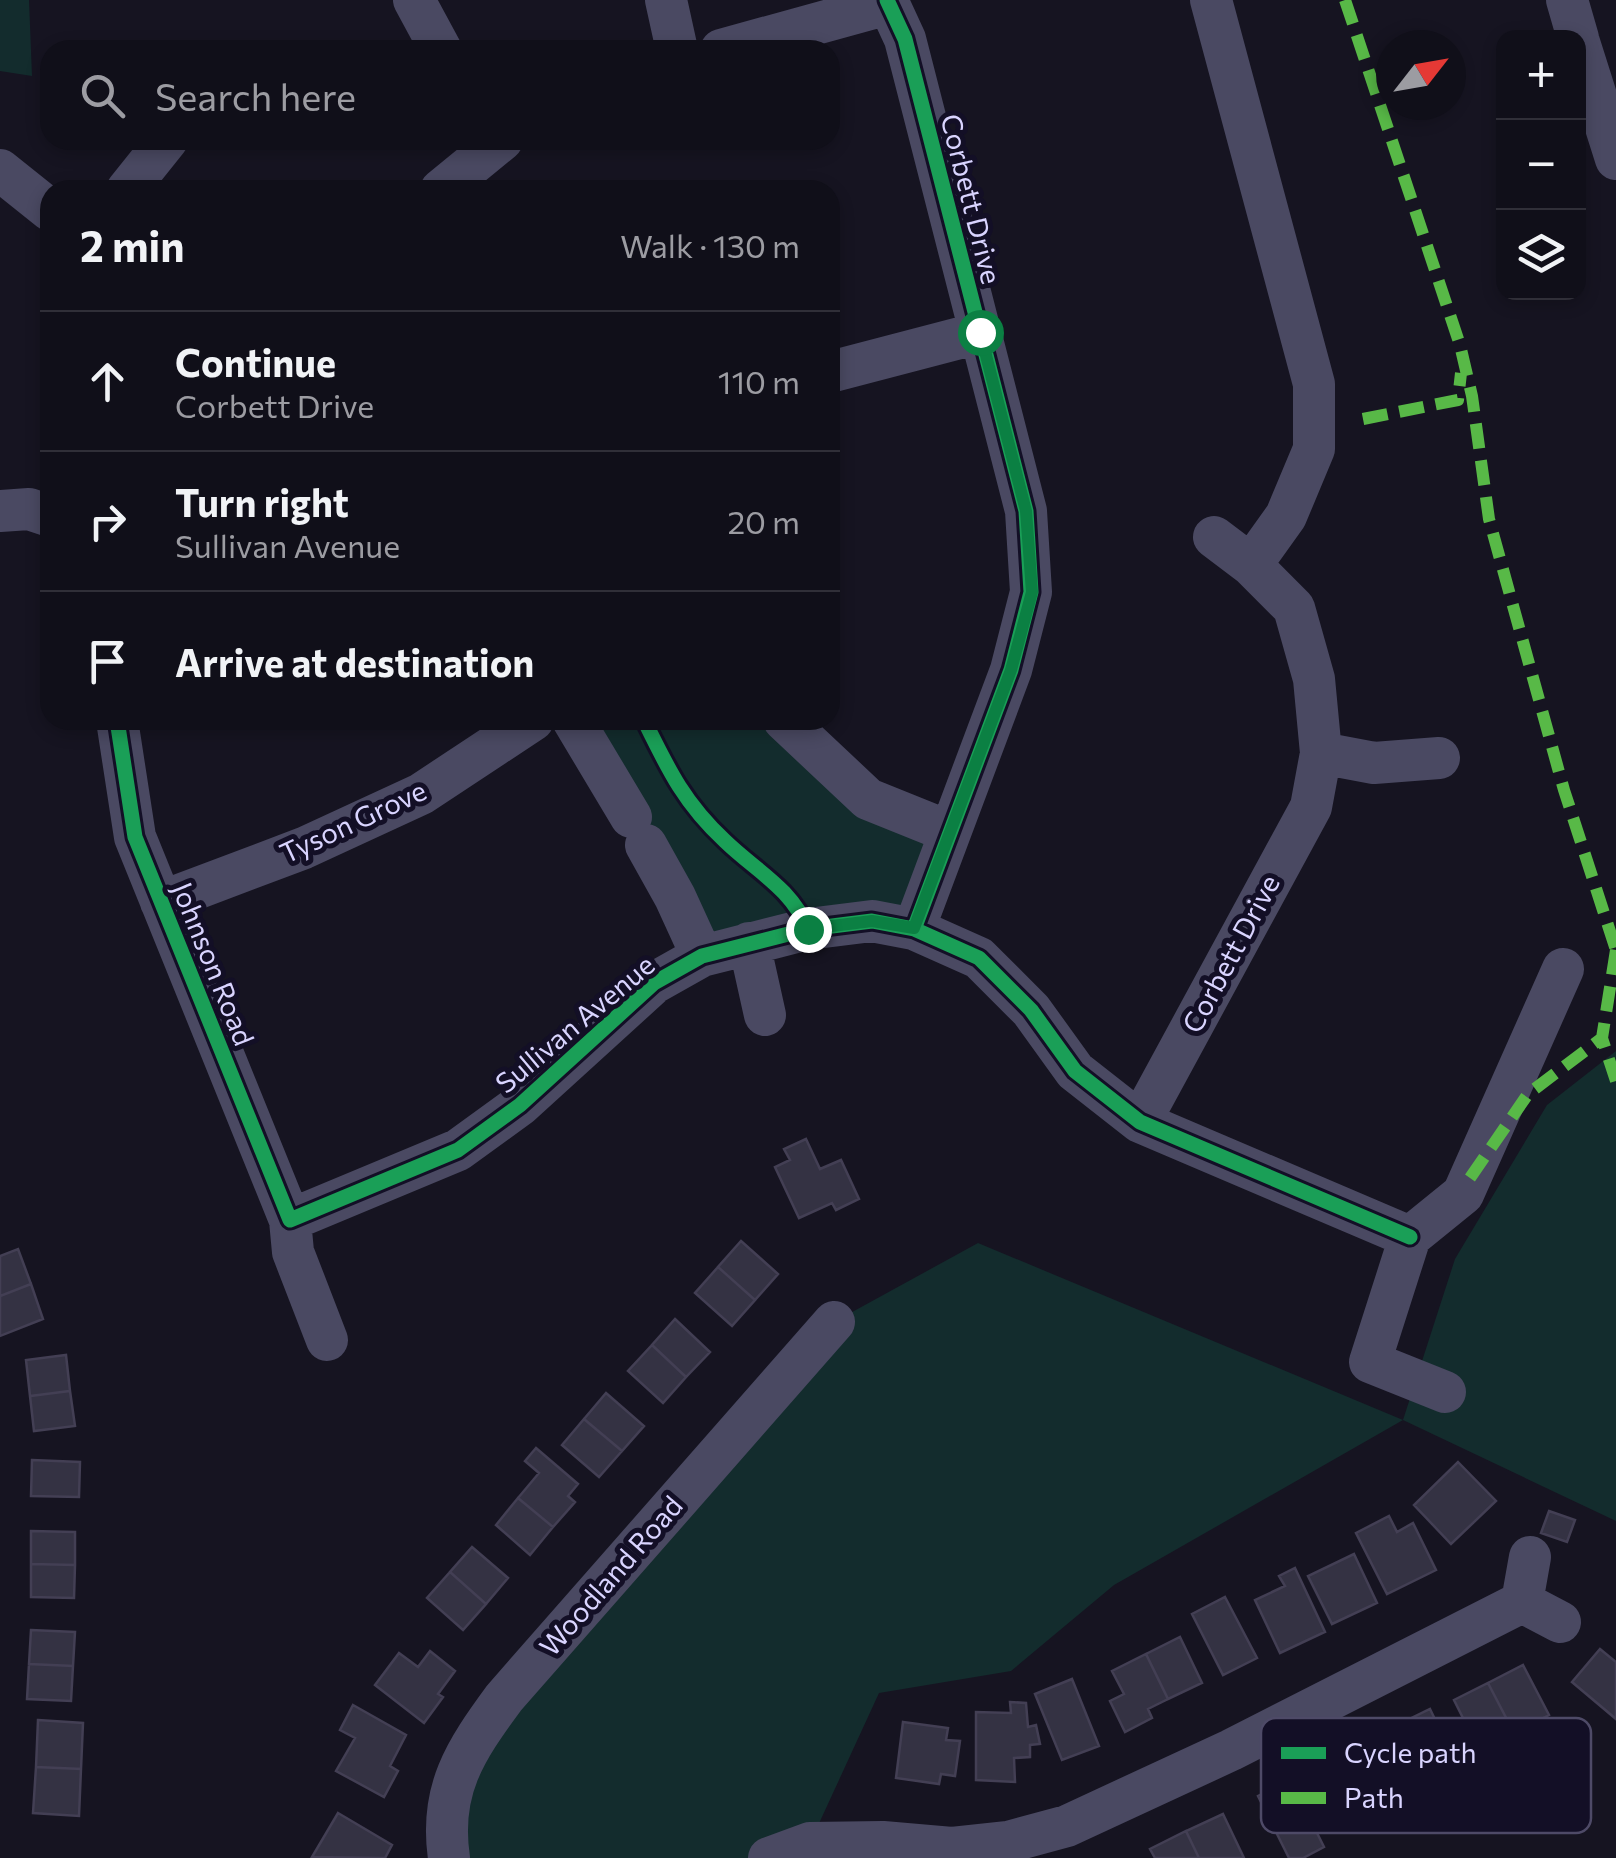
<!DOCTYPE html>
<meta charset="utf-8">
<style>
body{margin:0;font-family:Commissioner,sans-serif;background:#191822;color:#f1f3f6}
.controls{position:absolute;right:30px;top:30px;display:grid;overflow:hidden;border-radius:20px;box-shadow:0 5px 15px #0003}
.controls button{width:90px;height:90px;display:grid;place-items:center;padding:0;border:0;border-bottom:2px solid #302f38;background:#100f19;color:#f1f3f6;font:50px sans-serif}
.compass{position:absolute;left:1376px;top:30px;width:90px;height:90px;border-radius:50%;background:#100f19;box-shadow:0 5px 15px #0003;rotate:59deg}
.stop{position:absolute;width:30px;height:30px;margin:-22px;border:8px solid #0b8043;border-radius:50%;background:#fff}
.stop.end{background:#0b8043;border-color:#fff;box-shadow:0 2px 10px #0008}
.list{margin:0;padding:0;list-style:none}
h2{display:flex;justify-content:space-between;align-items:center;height:130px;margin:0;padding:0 40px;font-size:42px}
h2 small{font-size:32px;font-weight:400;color:#9c9ca2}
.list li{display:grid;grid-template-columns:65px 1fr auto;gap:30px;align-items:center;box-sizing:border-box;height:140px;padding:0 40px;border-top:2px solid #302f38}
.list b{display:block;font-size:38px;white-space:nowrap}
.list p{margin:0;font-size:32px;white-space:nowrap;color:#9c9ca2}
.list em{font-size:32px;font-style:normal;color:#9c9ca2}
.icon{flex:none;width:55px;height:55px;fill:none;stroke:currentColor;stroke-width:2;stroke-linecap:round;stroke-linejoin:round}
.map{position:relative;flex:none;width:1616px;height:1858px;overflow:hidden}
.search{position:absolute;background:#100f19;box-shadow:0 5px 15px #0003;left:40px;top:40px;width:800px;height:110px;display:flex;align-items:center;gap:25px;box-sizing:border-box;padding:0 35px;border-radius:30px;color:#9c9ca2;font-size:38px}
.panel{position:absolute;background:#100f19;box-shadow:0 5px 15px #0003;left:40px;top:180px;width:800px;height:550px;border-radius:30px}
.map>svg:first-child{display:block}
.green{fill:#132c2d}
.building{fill:#343243;stroke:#433f54;stroke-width:2.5}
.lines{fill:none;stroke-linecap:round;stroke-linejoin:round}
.minor{stroke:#4a4962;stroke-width:42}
.quiet{stroke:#58b947;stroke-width:12;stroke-dasharray:25 12;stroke-linecap:butt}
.cycleway-casing{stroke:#130f26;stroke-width:21}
.cycleway{stroke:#1a9f57;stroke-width:15}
.route{stroke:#0b8043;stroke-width:12}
.labels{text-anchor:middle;stroke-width:10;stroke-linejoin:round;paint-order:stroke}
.street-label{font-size:28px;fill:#d9d4ff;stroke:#130f26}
.key{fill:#130f26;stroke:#4e4a67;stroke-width:2.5}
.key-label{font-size:28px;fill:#d9d4ff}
</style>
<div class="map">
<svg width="1616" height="1858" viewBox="0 0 1616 1858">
<rect width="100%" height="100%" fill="#161421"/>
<path class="green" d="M0 0H29L32 76 0 71Z
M573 720H784L950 832 914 929 702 956Z
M1616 1051V1521L1403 1420 1114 1585 1011 1671 879 1693 810 1843 769 1858H449L454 1782 834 1322 978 1243 1403 1420 1455 1259 1547 1105Z"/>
<path class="building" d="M806 1139 820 1169 841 1160 859 1199 836 1210 832 1203 799 1218 775 1167 790 1160 784 1149Z
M741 1241 778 1274 755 1300 718 1267Z
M18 1249 31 1284 0 1296V1256Z
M718 1267 755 1300 732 1326 695 1293Z
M31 1284 43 1319 0 1336V1296Z
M675 1319 710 1352 686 1377 652 1345Z
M652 1345 686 1377 663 1403 628 1371Z
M66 1355 70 1391 30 1396 26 1360Z
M70 1391 75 1426 34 1431 30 1396Z
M606 1393 644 1426 622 1451 584 1419Z
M584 1419 622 1451 599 1477 562 1445Z
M536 1448 578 1484 568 1496 575 1502 553 1527 518 1498 539 1473 525 1461Z
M32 1460 80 1462 79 1497 31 1496Z
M1458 1462 1496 1501 1451 1544 1414 1505Z
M518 1498 553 1527 530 1555 496 1525Z
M1549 1511 1575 1520 1567 1542 1541 1533Z
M1389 1516 1397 1532 1413 1523 1436 1570 1387 1594 1356 1533Z
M31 1531 75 1532V1565L31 1564Z
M472 1547 508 1578 486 1604 450 1572Z
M1354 1554 1377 1603 1332 1624 1308 1576Z
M31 1564 75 1565 74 1598 31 1597Z
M1295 1568 1325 1632 1280 1653 1255 1600 1285 1586 1279 1576Z
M450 1572 486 1604 463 1630 427 1598Z
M1225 1597 1257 1658 1223 1675 1192 1614Z
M31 1630 75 1632 73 1666 29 1664Z
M1180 1637 1202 1683 1168 1699 1146 1654Z
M1600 1649 1616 1662V1719L1572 1682Z
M430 1651 455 1671 438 1694 443 1697 424 1723 375 1685 399 1653 418 1667Z
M1146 1654 1168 1699 1148 1709 1152 1718 1125 1732 1110 1701 1124 1694 1112 1671Z
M29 1664 73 1666 71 1701 27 1699Z
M1523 1665 1549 1715 1514 1733 1488 1683Z
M1072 1679 1099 1746 1062 1760 1035 1694Z
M1488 1683 1514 1733 1479 1750 1454 1700Z
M1010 1702 1026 1703 1028 1727 1036 1725 1040 1744 1030 1745V1757L1014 1758 1015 1782 976 1780V1712L1011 1713Z
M353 1705 406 1735 390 1766 398 1771 384 1797 336 1771 355 1738 340 1730Z
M1430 1709 1456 1763 1421 1780 1395 1726Z
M38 1720 83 1723 81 1769 36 1767Z
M903 1722 948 1728 946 1740 960 1741 955 1776 941 1774 939 1784 896 1778Z
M36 1767 81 1769 79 1816 33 1813Z
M1290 1779 1324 1847 1303 1858H1289L1258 1796Z
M338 1813 392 1845 385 1858 312 1857Z
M1223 1814 1244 1858H1199L1186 1831Z
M1186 1831 1199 1858H1155L1150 1849Z"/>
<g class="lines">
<path class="minor" d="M414 0 441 50
M666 0 677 50
M887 0 905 39 1026 511 1031 592 1011 670 914 929
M1211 0 1314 384V449L1286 516 1251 565
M1567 0 1578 38
M1578 39 1616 159
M721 50 888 4
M0 170 50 210
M127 190 167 140
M441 190 502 140
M830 372 979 333
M0 511 29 509 50 516
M117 720 135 837 290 1220 293 1252 327 1340
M573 720 631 817
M784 720 868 799 950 832
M1321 753 1374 763 1439 758
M646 845 675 897 702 956
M161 902 304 848 421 794 533 720
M749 943 765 1015
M1140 1122 1311 807 1321 753 1314 679 1294 608 1251 565 1214 537
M290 1220 458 1150 520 1105 654 983 702 956 808 929 872 921 914 929 979 958 1031 1010 1075 1071 1140 1122 1410 1237
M1445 1392 1370 1362 1410 1237 1463 1194 1563 969
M1530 1557 1522 1602 1560 1622
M449 1858C439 1790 465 1751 504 1698L834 1322
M769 1858 810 1843 883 1842 952 1848 1008 1842 1067 1826 1231 1750 1522 1602"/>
<path class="quiet" d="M1345 0 1460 345 1472 396 1489 519 1564 790 1616 950
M1363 419 1458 400 1461 373
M1616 950 1602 1038 1616 1081
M1470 1178 1528 1094 1602 1038"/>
<g class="cycleway-casing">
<path id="cycleway" d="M887 0 905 39 1026 511 1031 592 1011 670 914 929
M117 720 135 837 290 1220 458 1150 520 1105 654 983 702 956 808 929 872 921 914 929 979 958 1031 1010 1075 1071 1140 1122 1410 1237
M644 720C668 769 684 803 725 841 757 872 790 887 808 929"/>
</g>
<use href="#cycleway" class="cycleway"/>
</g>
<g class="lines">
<path class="route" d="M808 929 872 921 914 928 1011 670 1032 592 1026 511 980 332"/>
</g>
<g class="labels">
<g class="street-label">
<text transform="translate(971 199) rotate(76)" y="10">Corbett Drive</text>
<text transform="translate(353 822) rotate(-25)" y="10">Tyson Grove</text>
<text transform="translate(1231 954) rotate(-62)" y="10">Corbett Drive</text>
<text transform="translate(213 964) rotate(68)" y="10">Johnson Road</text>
<text transform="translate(575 1024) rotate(-40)" y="10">Sullivan Avenue</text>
<text transform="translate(611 1576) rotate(-49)" y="10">Woodland Road</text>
</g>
</g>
<rect x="1261" y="1718" width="330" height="115" rx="15" class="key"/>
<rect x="1281" y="1747" width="45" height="12" fill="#1a9f57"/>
<rect x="1281" y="1792" width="45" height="12" fill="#58b947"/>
<g class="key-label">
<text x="1344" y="1763">Cycle path</text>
<text x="1344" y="1808">Path</text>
</g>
</svg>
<div class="controls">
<button>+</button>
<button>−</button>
<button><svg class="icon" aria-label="layers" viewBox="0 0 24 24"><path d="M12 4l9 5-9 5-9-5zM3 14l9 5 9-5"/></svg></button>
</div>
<svg class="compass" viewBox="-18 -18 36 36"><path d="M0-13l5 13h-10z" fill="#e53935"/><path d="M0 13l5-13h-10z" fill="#9c9ca2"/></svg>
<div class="stop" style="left:980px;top:332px"></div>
<div class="stop end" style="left:808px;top:929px"></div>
<div class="search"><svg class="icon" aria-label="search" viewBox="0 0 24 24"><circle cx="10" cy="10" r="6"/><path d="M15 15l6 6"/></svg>Search here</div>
<section class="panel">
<h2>2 min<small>Walk · 130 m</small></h2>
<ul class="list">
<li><svg class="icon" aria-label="ahead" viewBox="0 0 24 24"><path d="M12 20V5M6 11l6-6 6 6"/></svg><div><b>Continue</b><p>Corbett Drive</p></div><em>110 m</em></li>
<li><svg class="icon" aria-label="right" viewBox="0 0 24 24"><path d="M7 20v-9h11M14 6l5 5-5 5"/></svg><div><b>Turn right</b><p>Sullivan Avenue</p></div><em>20 m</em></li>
<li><svg class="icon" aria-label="arrive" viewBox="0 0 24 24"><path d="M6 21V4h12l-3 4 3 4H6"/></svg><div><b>Arrive at destination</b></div></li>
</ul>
</section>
</div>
